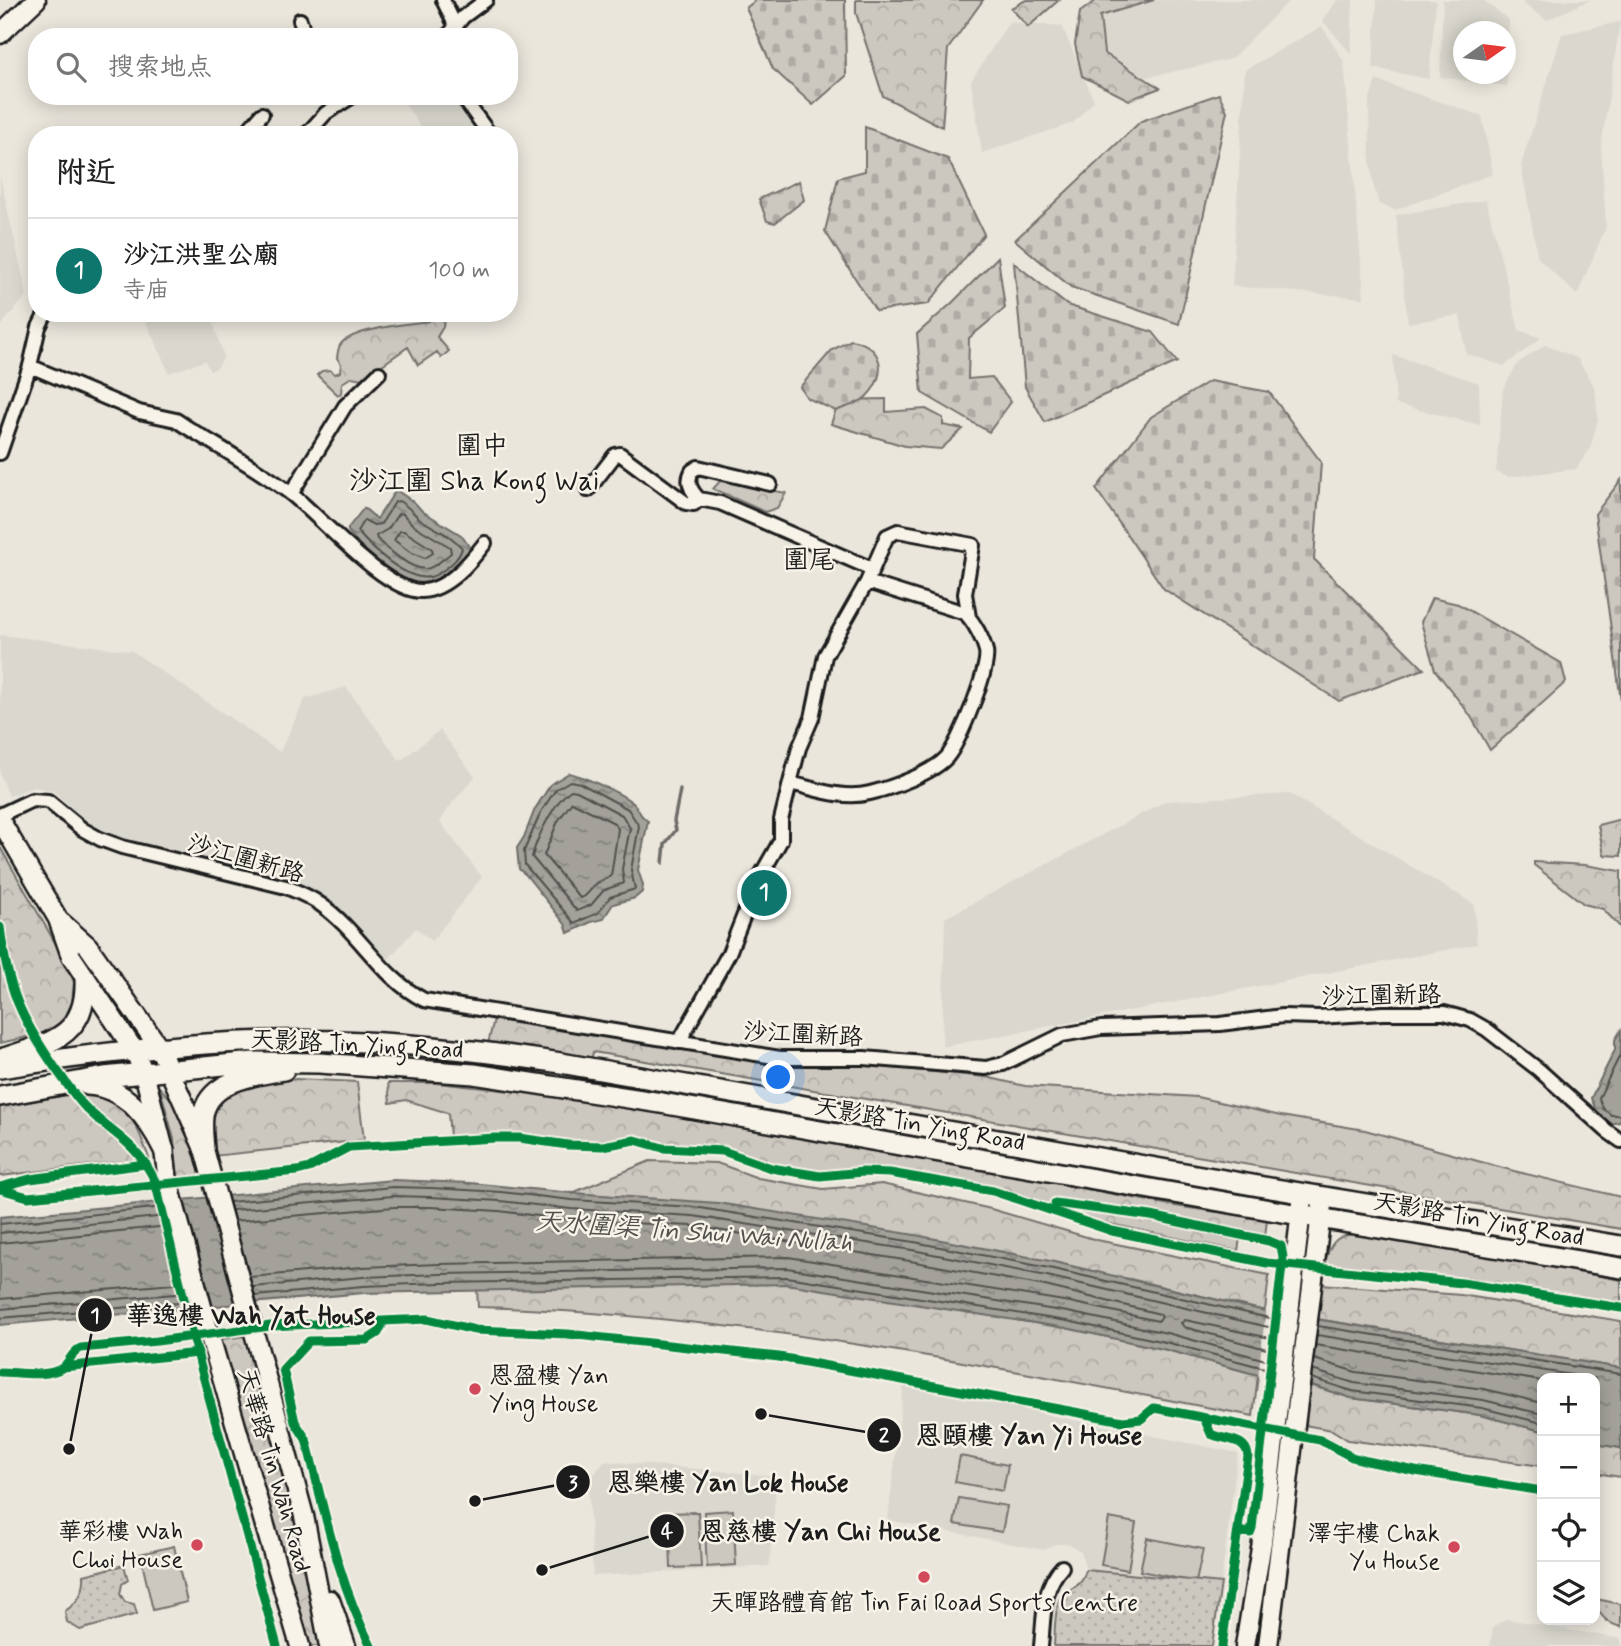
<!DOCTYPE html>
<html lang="zh">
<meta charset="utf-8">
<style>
body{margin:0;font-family:Mynerve,"LXGW WenKai TC",sans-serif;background:#f2f2f2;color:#222}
.controls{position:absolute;right:21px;bottom:21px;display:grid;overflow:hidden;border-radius:14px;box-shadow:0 4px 18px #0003}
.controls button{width:63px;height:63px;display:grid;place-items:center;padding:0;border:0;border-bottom:2px solid #e0e0e0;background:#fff;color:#222;font:35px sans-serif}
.compass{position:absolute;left:1453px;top:21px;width:63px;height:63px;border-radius:50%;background:#fff;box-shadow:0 4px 18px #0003;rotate:76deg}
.you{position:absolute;left:779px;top:1078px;width:24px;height:24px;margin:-18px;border:5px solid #fff;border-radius:50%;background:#1a73e8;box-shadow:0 0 0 10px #1a73e833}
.badge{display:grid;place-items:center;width:46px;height:46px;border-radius:50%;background:#0f766e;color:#fff;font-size:23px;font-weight:700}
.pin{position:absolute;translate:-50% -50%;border:4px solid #fff;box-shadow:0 2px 7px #0006}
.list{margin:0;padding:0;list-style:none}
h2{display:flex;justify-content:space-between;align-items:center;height:91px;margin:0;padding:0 28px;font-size:30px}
h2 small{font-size:23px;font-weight:400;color:#767676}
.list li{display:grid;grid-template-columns:46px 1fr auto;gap:21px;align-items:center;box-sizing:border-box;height:105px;padding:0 28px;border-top:2px solid #e0e0e0}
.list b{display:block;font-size:26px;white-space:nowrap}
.list p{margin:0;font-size:23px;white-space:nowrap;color:#767676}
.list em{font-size:23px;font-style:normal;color:#767676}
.icon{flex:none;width:38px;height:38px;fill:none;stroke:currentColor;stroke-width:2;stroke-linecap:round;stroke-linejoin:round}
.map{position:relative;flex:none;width:1621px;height:1646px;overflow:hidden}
.search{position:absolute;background:#fff;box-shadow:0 4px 18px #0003;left:28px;top:28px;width:490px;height:77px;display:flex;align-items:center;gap:18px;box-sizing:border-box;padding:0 24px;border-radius:28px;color:#767676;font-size:26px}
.panel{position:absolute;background:#fff;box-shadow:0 4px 18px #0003;left:28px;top:126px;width:490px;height:196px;border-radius:28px}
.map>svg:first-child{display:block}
.built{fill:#dad7ce;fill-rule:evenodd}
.green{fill:#ccc8c0;stroke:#74726e;stroke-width:2}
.forest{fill:url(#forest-crowns);stroke:#74726e;stroke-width:2}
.cemetery{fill:url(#cemetery-stones);stroke:#74726e;stroke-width:2}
.park{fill:url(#park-dots);stroke:#74726e;stroke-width:2}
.water{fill:url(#water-ripples);stroke:#6d6c68;stroke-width:2}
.pier{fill:#eae6dc}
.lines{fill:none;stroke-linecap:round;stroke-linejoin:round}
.shore{stroke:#52514e;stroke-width:2}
.stream{stroke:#6d6c68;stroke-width:3.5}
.street-casing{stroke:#1c1c1c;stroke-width:18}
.secondary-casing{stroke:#1c1c1c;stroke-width:23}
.primary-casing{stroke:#1c1c1c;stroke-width:24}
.street{stroke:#f7f3e8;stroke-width:12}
.secondary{stroke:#f7f3e8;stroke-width:18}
.primary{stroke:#f7f3e8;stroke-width:19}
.cycleway-casing{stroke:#f7f3e8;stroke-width:13}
.cycleway{stroke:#00873e;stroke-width:9}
.poi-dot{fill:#d1495b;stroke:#f7f3e8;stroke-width:2.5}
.labels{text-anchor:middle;stroke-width:5;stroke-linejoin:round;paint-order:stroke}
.street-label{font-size:24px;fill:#1c1c1c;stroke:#f7f3e8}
.poi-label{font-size:24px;fill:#1c1c1c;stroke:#f7f3e8;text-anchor:end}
.neighbourhood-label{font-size:26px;fill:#1c1c1c;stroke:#f7f3e8}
.water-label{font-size:26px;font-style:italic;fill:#52514e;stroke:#f7f3e8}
.quarter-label{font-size:28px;fill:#1c1c1c;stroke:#f7f3e8}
.leader{fill:none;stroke:#1c1c1c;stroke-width:2.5}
.callout-dot{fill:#1c1c1c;stroke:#f7f3e8;stroke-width:2.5}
.mark-label{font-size:21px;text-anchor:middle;font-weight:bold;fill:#fff}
.callout-label{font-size:26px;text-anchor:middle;font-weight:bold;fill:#1c1c1c;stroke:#f7f3e8;stroke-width:5;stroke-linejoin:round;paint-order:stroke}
</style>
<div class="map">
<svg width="1621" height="1646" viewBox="0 0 1621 1646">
<defs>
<pattern id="forest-crowns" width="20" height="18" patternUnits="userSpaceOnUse" patternTransform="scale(1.75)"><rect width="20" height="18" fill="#ccc8c0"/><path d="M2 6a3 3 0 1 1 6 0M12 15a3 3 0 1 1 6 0" fill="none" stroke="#afaba4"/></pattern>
<pattern id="cemetery-stones" width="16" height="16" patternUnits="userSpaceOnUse" patternTransform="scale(1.75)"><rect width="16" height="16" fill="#ccc8c0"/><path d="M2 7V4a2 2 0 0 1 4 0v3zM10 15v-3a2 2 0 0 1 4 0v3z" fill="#afaba4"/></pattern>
<pattern id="park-dots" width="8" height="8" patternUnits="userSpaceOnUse" patternTransform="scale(1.75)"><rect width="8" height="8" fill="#ccc8c0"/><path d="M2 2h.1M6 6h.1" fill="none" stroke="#afaba4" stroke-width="1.8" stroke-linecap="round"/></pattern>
<pattern id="water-ripples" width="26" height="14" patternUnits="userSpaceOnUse" patternTransform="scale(1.75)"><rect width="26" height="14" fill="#a3a19a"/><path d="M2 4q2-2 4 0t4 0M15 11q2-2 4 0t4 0" fill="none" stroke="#84827d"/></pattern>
</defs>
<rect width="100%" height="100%" fill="#eae6dc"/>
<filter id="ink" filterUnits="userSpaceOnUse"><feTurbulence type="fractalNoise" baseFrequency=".0143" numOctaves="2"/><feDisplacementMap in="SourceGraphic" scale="14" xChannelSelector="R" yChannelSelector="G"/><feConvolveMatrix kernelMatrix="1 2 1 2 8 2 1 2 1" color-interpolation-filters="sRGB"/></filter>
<g filter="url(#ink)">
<path class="built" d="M1147 0H1290L1231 59 1108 86 1089 18Z
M1338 0H1353L1351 54 1322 20Z
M1377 0H1436L1429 79 1373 68Z
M1443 0H1483L1509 20 1507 86 1440 77ZM1464 32H1506V74H1464Z
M1528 0H1590L1547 20 1522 3Z
M1009 22 1062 26 1094 101 1073 123 982 153 971 81Z
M1620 22 1601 148 1606 227 1577 295 1538 258 1521 165 1562 34Z
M1322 26 1344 62 1364 298 1232 286 1245 70Z
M1376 80 1482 116 1493 174 1395 210 1379 204 1373 183 1370 159 1369 102Z
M409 96H447L456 102 478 135H426L403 101Z
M0 176 27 295 0 327Z
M1486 200 1519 330 1541 338 1504 366 1466 354 1460 315 1408 323 1396 215Z
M142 313H210L224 357 217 368 210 371 205 361 169 373Z
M1545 345 1577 358 1595 388 1598 419 1590 449 1576 469 1509 477 1496 472 1503 389 1518 363Z
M1393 355 1479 383 1480 425 1396 404Z
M0 635 132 651 280 752 305 699 346 687 400 761 440 730 475 777 452 803 440 822 482 877 432 941 416 928 387 961 342 912 317 892 290 879 104 833 82 818 52 790 34 787 9 796 0 774Z
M1290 794 1474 904 1477 944 942 1047 945 918 1166 801Z
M904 1381 1054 1416 1238 1453 1221 1583 1086 1570 1081 1552 1069 1544H1056L1044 1550 888 1520Z
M605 1461 777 1476 769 1566 593 1576 588 1482Z
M1506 1619 1621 1639V1646H1490L1493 1627Z"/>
<path class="green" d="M960 1456 1008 1465 1003 1491 955 1482Z
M959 1498 1007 1506 1002 1532 954 1524Z
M733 1510 736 1565 707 1567 704 1512Z
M698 1512 701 1567 671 1568 669 1513Z
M1109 1518 1136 1523 1128 1570 1101 1565Z
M1147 1538 1203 1549 1196 1582 1140 1571Z
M174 1546 187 1602 153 1610 140 1554Z"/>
<path class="forest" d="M856 0H983L948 49 942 127 883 96 856 13Z
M1026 0H1059L1028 27 1011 8Z
M1097 0H1154L1100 16 1104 53 1160 88 1129 100 1082 76 1075 44 1080 12Z
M428 313H445L443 327 437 337 449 351 441 358 437 352 418 365 408 347 362 379 352 377 342 383 341 393 338 395 317 375 322 371 330 370 335 374 340 372 341 364 337 358C338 349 339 343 347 339 363 328 408 324 429 321Z
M886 399V412L926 409 943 418V425L963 429 941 449 905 446 831 424 839 400Z
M720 481 786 493 777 508 765 512 713 489Z
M1621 819V856L1604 855 1598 825Z
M0 847 61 953 74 982 72 1002 64 1020 45 1033 0 1043Z
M1534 862 1585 865 1621 871V928L1603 909 1584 904 1534 865Z
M494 1019 677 1047 986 1077 1025 1086 1197 1097 1281 1116 1365 1130 1514 1171 1621 1197V1229L593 1052 591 1061 488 1044Z
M296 1079 357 1082 364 1140 213 1156 209 1126 218 1098 255 1084Z
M388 1083H437L540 1094 873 1148 1175 1206 1267 1219 1265 1237 1241 1232 1238 1251 1096 1221 1002 1190 884 1169 826 1174 771 1165 722 1148 666 1145 635 1136 607 1143 550 1141 518 1134 450 1137 448 1113 406 1100 390 1103Z
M160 1088 177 1105 188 1130 203 1176 178 1179 174 1139Z
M82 1092C126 1093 136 1123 149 1158L0 1176V1107Z
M650 1161 717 1163 758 1178 823 1189 882 1184 991 1209 1097 1240 1269 1275 1265 1311 1130 1279 624 1197 572 1193Z
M1366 1233 1621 1280V1305L1460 1280 1324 1267C1330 1238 1338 1234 1366 1233Z
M698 1284H786L811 1286 1066 1328 1163 1349 1258 1375 1253 1416C997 1368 740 1314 478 1307L477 1289Z
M1321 1284 1461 1295 1621 1321V1368L1317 1319Z
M247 1336 296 1518 320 1646H310L221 1339Z
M1309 1385 1351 1398 1480 1415 1542 1431V1466L1348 1440 1332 1430 1304 1425Z
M1595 1444 1621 1448V1477L1595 1473Z"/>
<path class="cemetery" d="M756 0H845L846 76 813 105 773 69 746 8Z
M1219 94 1227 111 1179 324 1071 287 1015 240 1141 121Z
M865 127 948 159 984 234 928 304 876 311 825 231 838 178 865 171Z
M799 181 804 200 775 223 767 221 759 199Z
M998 257 1005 308 969 338 968 379 992 377 1011 402 989 432 922 393 917 334 952 303Z
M1014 263 1067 305 1153 332 1177 362 1045 422 1025 387Z
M851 340C883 345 889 374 866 397 859 404 845 407 836 411L807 398 800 387 832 350Z
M1210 381 1269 392 1321 462 1314 559 1424 669 1339 701 1164 589 1096 489 1151 417Z
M1621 480V701L1595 514Z
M1432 598 1458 604 1561 663 1566 682 1490 750 1470 715 1435 670 1421 622Z"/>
<path class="park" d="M124 1565 128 1580 122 1584 120 1594 125 1602 134 1604 137 1614 80 1630 67 1622 65 1611C79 1602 85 1591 84 1575Z
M1086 1570 1221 1583 1212 1646H1054C1055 1632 1054 1611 1060 1599 1067 1585 1081 1592 1086 1570Z
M1596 1599 1621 1604V1627C1606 1623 1597 1614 1596 1599Z"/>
<path class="water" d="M396 490 415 503 422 511 461 535 471 549C462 564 448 580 430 584 406 590 361 549 348 531V528L364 508 377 519Z
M569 773C582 776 624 794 634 804 640 810 639 816 648 821L638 870 643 885 642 892 635 898 613 904 603 919 591 922 568 933 565 924 526 875 519 869 517 848 524 837 535 809 551 784Z
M1621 1030V1122L1609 1124 1597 1112 1591 1098 1615 1050V1040Z
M393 1180 470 1183 572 1193 718 1203 915 1235 1050 1261 1265 1311 1621 1368V1448L1595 1444V1378H1542V1431L1480 1415 1351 1398 1315 1386 1258 1375 1163 1349 1066 1328 786 1284 364 1293 0 1325V1217Z"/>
<path class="pier" d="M1266 1308 1317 1316 1309 1388 1258 1378Z"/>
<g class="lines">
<path class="shore" d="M399 501C408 506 413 513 420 519 434 529 451 534 462 548 460 557 453 563 445 569 441 572 436 576 430 577 407 582 370 547 357 531L364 520 374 525 381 524 395 502Z
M402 513 413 525 450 547 451 553C444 558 435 568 426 569 411 570 387 549 377 539L376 536 388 529 398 514Z
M400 531H404L432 549 433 553 425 558 410 552 394 540Z
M570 781 580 783 628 809 639 826 631 870 635 889 610 897 598 913 574 923 525 865 524 851 541 812 556 789Z
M571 790 577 791 622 815 630 828 622 869 624 883 604 890 591 905 577 911 532 857C536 839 555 800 571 790Z
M572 802 614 823 618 829 611 876 597 883 585 896 580 898 544 855 558 821Z
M1621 1053 1599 1098 1603 1108 1611 1115H1621
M229 1202 393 1187 431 1188 501 1192 572 1200 694 1207 914 1242 1049 1268 1278 1320
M232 1210 393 1196 430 1197 500 1201 571 1209 693 1216 912 1250 1047 1276 1277 1329
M234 1221 394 1207H430L499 1211 570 1220 692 1226 910 1261 1045 1286 1160 1314 1162 1317 1158 1321 1070 1302 788 1257 439 1264 362 1267 250 1277
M0 1224 164 1207
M0 1233 167 1216
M0 1243 169 1226
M253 1287 363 1277 440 1274 787 1268 1068 1312 1167 1333 1273 1362
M255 1296 363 1286 440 1283 787 1277 1067 1321 1165 1342 1272 1370
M0 1299 185 1283
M0 1309 187 1293
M0 1318 190 1302
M1318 1326 1621 1374
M1317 1335 1591 1378
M1315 1345 1542 1381
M1274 1351 1184 1327 1181 1323 1185 1320 1275 1339
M1314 1359 1356 1372 1484 1389 1542 1403
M1312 1370 1354 1383 1483 1400 1542 1414
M1311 1378 1352 1391 1482 1408 1542 1423"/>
<path class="stream" d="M663 863 665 844 676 830 674 821 680 790"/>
<g class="street-casing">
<path id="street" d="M443 0 455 25
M300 20 305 37
M447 37 463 17 486 0
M462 96 490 135
M244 135 262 114
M306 135 326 113 353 96
M30 366 139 412 176 420 185 426C220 448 257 468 290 493 320 516 385 592 422 591 448 590 471 561 485 543
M0 453 30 366 39 327 46 313
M588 490 615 455 620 454 686 503 694 504 699 499 720 503 872 569
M291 494 345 406 379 373
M699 499C691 491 686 482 692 471L698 467 770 484
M790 783C816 789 843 800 870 793 891 788 933 773 947 757 959 743 990 668 986 651 983 639 974 622 965 613L867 582
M0 815 32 800 48 801 82 829 100 839 122 847 286 887C298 892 309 896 320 904 359 931 381 978 424 1000L780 1058H864L986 1068 1003 1064 1062 1035 1101 1028 1220 1024 1283 1016 1318 1017 1383 1013H1444L1470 1020 1486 1029 1539 1070 1607 1131 1621 1141
M679 1042 729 953 757 882 781 840V820L790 783 799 748 812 718 825 656 867 582 887 536 898 531 973 545 965 594 969 617
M1041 1646C1044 1618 1042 1588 1062 1567"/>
</g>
<g class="secondary-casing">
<path id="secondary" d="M0 34 36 0
M0 820 58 919 71 956 134 1050 144 1073 164 1150 168 1181 211 1340 300 1646
M61 922 88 946 159 1047 204 1149 304 1516 329 1646
M330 1600 346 1646
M1245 1646 1262 1542 1303 1194
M1268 1646 1323 1197"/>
</g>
<g class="primary-casing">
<path id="primary" d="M4 1058C50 1043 88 1036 85 978
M0 1068C89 1054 179 1043 270 1041 367 1038 465 1048 561 1063L1264 1187 1621 1246
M87 1085C126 1087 148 1118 164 1150
M0 1096 104 1077 254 1062 319 1063 474 1074 661 1103 1276 1211 1621 1268
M204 1149C203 1136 201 1123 204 1111 213 1079 257 1075 284 1070"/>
</g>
<use href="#street" class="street"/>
<use href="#secondary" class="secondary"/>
<use href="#primary" class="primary"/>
<g class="cycleway-casing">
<path id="cycleway" d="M0 927C8 990 20 1017 56 1069 66 1082 74 1096 86 1108 114 1136 136 1141 155 1181L201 1368 277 1646
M0 1187 30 1179 146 1164
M0 1189 28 1197 297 1171 309 1168 349 1147 495 1138H519L568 1145 603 1146 635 1140 663 1148 723 1151 771 1168 820 1176 863 1172 890 1173 993 1191 1112 1231 1267 1263 1462 1283 1621 1308
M1055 1203 1151 1216 1269 1241 1281 1246 1283 1257 1252 1528 1250 1533 1238 1531
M63 1367 198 1353
M0 1372C18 1372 46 1378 62 1368 70 1362 71 1352 81 1348L157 1341 270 1326 427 1319 475 1330 568 1334 779 1357 1123 1421 1141 1419 1154 1408 1320 1440 1352 1457 1367 1461 1415 1471 1542 1491
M1204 1418 1211 1434C1225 1441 1246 1437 1248 1456L1222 1646
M371 1646C338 1582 324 1509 306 1439L295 1422 283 1369 309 1341 367 1340 378 1333 384 1321"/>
</g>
<use href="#cycleway" class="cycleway"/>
</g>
</g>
<g class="poi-dot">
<circle cx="475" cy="1389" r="7"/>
<circle cx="197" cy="1545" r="7"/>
<circle cx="1454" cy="1547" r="7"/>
<circle cx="924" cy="1577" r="7"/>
</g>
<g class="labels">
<g class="street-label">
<text transform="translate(246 858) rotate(16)" y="8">沙江圍新路</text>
<text transform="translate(1381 995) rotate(-1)" y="8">沙江圍新路</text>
<text transform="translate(803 1034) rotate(3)" y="8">沙江圍新路</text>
<text transform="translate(357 1044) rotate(3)" y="8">天影路 Tin Ying Road</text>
<text transform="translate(920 1124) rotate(10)" y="8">天影路 Tin Ying Road</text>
<text transform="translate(1479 1219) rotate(10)" y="8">天影路 Tin Ying Road</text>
<text transform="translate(275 1470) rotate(74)" y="8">天華路 Tin Wah Road</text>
</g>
<g class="poi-label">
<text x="489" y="1383" text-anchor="start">恩盈樓 Yan<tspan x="489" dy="28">Ying House</tspan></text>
<text x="183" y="1539">華彩樓 Wah<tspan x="183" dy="28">Choi House</tspan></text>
<text x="1440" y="1541">澤宇樓 Chak<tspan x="1440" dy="28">Yu House</tspan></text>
<text x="924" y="1610" text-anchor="middle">天暉路體育館 Tin Fai Road Sports Centre</text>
</g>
<g class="neighbourhood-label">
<text x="482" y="454">圍中</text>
<text x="809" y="568">圍尾</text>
</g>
<g class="water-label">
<text transform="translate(694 1231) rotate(4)" y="9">天水圍渠 Tin Shui Wai Nullah</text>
</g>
<g class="quarter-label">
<text x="474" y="490">沙江圍 Sha Kong Wai</text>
</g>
</g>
<path class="leader" d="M69 1449L95 1315M761 1414L884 1435M475 1501L573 1482M542 1570L667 1531"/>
<g class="callout-dot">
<circle cx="69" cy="1449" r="7"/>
<circle cx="761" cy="1414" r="7"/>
<circle cx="475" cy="1501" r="7"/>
<circle cx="542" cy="1570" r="7"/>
<circle cx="95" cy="1315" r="18"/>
<circle cx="884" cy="1435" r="18"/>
<circle cx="573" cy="1482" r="18"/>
<circle cx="667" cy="1531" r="18"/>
</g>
<g class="mark-label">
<text x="95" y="1322">1</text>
<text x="884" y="1442">2</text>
<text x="573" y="1490">3</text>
<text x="667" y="1538">4</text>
</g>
<g class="callout-label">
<text x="251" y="1324">華逸樓 Wah Yat House</text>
<text x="1029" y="1444">恩頤樓 Yan Yi House</text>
<text x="728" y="1491">恩樂樓 Yan Lok House</text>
<text x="820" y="1540">恩慈樓 Yan Chi House</text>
</g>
</svg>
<div class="controls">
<button>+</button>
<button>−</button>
<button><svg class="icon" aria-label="locate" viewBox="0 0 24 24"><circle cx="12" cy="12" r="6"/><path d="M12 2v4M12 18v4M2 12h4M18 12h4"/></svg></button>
<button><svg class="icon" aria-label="layers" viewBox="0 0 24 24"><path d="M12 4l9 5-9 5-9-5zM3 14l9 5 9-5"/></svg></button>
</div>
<svg class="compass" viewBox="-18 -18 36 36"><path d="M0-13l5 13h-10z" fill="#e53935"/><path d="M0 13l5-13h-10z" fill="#767676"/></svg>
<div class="you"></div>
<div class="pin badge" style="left:764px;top:893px">1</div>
<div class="search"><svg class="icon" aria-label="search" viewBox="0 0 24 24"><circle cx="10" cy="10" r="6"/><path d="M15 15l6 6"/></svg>搜索地点</div>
<section class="panel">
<h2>附近<small></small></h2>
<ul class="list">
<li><span class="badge">1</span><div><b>沙江洪聖公廟</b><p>寺庙</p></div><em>100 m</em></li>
</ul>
</section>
</div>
